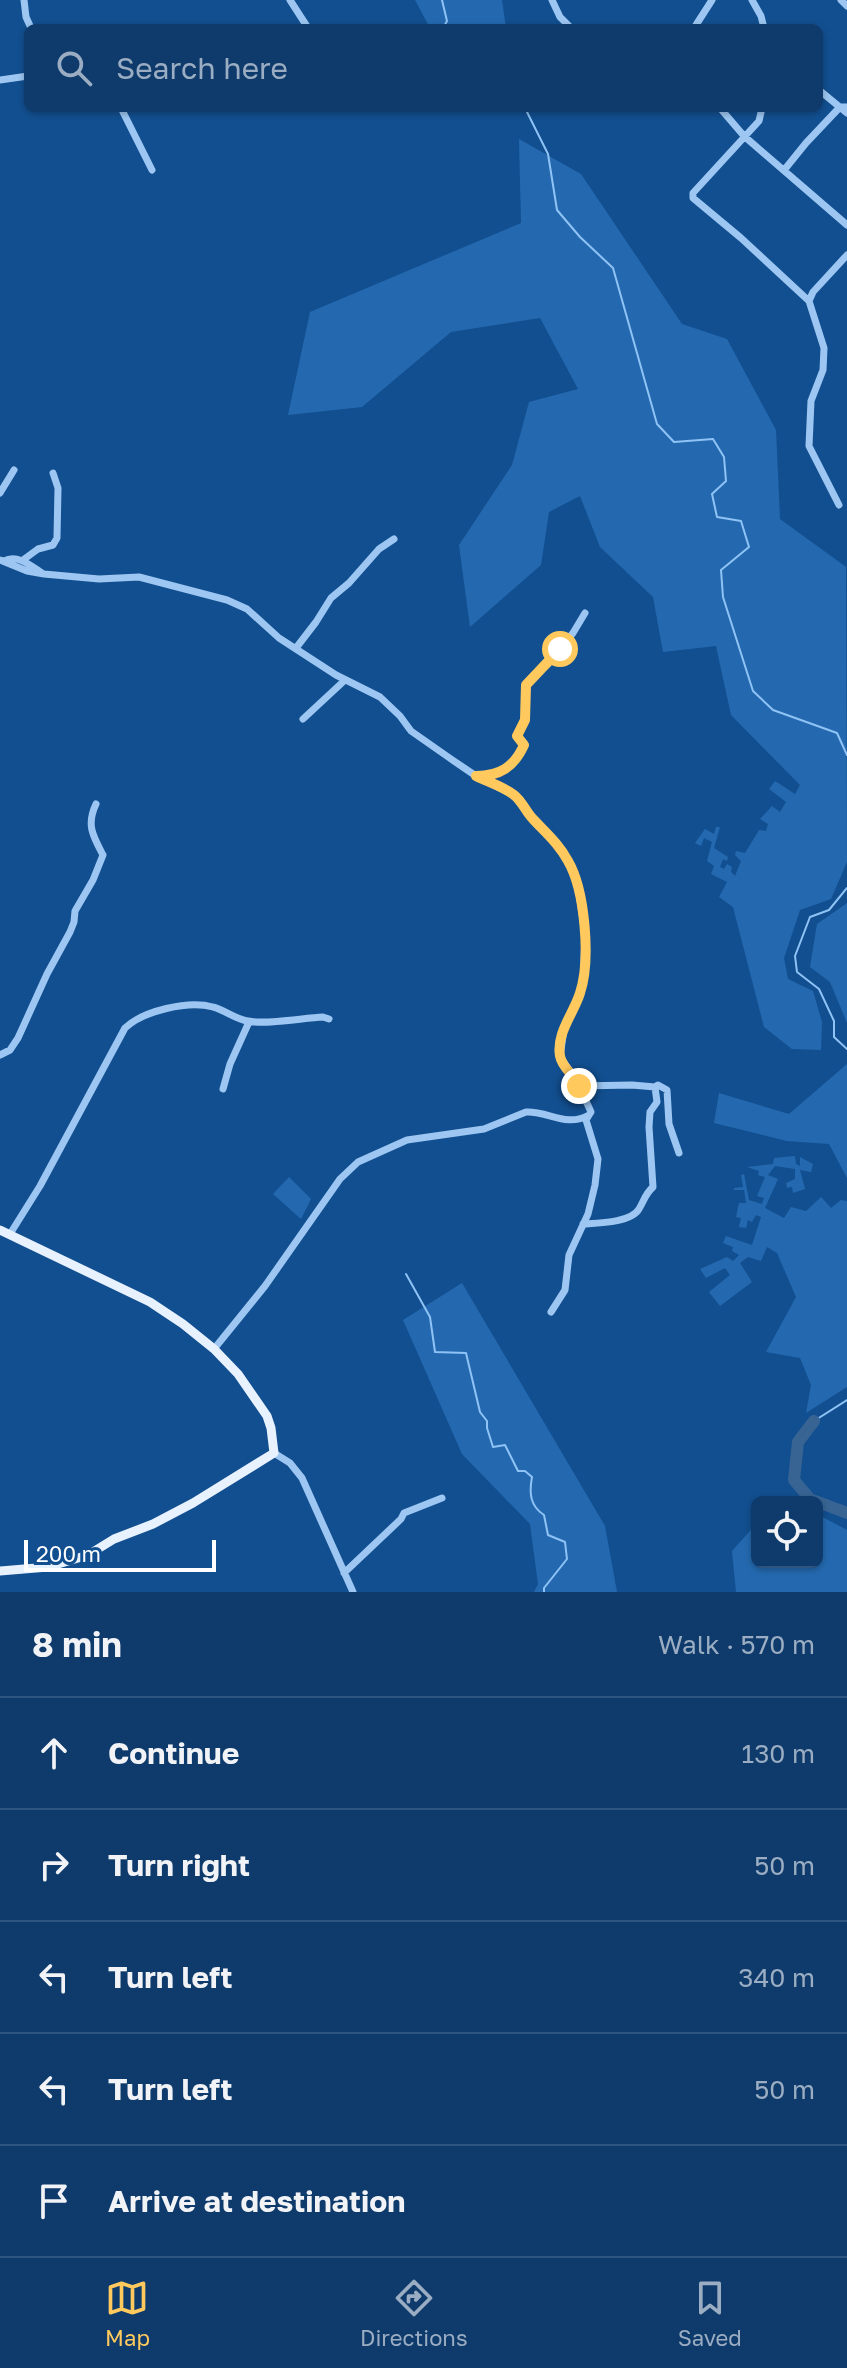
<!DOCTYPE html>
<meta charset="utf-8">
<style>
body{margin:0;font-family:"Golos Text",sans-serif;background:#174272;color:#f1f3f6}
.controls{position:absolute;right:24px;bottom:24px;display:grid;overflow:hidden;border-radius:12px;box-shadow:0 2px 6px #0004}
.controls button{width:72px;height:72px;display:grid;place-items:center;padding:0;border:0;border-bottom:2px solid #2e557f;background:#0e3b6c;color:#f1f3f6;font:40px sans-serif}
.scale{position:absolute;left:24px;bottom:20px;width:192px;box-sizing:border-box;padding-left:8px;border:4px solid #fff;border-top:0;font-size:22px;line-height:28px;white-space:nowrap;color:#fff;-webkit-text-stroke:6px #124f90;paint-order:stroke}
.stop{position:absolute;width:24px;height:24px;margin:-18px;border:6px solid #ffc95e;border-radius:50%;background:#fff}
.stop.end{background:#ffc95e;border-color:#fff;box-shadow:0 2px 8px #0008}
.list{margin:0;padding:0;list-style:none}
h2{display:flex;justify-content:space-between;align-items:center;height:104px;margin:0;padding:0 32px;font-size:34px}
h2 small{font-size:26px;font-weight:400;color:#9badc2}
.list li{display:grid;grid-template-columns:52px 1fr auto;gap:24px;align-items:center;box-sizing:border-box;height:112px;padding:0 32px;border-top:2px solid #2e557f}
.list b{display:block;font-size:30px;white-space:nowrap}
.list em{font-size:26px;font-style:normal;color:#9badc2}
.icon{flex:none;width:44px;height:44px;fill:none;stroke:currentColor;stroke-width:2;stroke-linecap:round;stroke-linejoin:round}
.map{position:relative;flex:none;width:847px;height:1592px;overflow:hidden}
.search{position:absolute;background:#0e3b6c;box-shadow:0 2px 6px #0004;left:24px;right:24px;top:24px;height:88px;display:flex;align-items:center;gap:20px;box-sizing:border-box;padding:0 28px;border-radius:12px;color:#9badc2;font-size:30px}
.sheet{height:664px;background:#0e3b6c}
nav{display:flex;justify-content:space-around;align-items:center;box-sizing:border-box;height:112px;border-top:2px solid #2e557f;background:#0e3b6c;font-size:22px;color:#9badc2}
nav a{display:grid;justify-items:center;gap:4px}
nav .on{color:#ffc95e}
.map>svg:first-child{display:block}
.green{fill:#2469af}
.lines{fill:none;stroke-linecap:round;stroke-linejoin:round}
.stream{stroke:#8fc3f5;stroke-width:2}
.river{stroke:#376493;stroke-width:12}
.minor{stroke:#9dc7f2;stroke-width:7}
.major{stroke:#e8f2ff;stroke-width:9}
.route{stroke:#ffc95e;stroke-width:10}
</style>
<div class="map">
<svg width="847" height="1592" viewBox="0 0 847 1592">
<rect width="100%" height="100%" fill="#124f90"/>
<path class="green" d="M415 0H502L506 28H430Z
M519 139 581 174 682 324 727 339 776 430 780 519 846 567 847 862 831 899 800 910 784 958 788 979 813 991 822 1022 821 1050 792 1049 764 1027 733 907 719 897 727 882 711 874 714 866 707 861 712 842 704 838 701 846 695 843 705 829 714 834 716 827H720L714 848 728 857 727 861 723 859 720 867 724 869 727 864 732 867 731 872 735 876 741 861 735 855 736 851 745 853 759 830 766 831 768 824 760 819 772 806 780 812 786 802 769 789 775 781 795 794 800 785 731 715 716 646 663 652 653 597 600 547 580 496 549 512 541 565 470 627 459 545 512 465 529 402 578 389 540 318 451 332 362 407 288 415 310 312 521 223Z
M847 903V1023L830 982 810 967 817 924Z
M847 1064V1178L829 1144 787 1141 714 1123 719 1093 789 1114Z
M795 1156 796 1164 800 1166V1157L813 1164 811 1172 800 1170 805 1189 793 1193 792 1187 787 1188 786 1183 795 1179V1169L775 1166 768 1175 778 1179 765 1208 784 1218 791 1207 806 1211 821 1197 831 1208 841 1200 847 1201V1387L806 1413 811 1385 800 1358 766 1352 796 1297 777 1253 767 1247 761 1261 748 1257 740 1263 752 1282 720 1306 709 1292 730 1275 725 1268 706 1278 700 1269 727 1257 733 1261 739 1255 732 1251 733 1247 723 1243 726 1236 752 1245 761 1217 756 1215 752 1222 748 1220 746 1228 739 1227 741 1218 736 1217 739 1203H746L744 1190H734V1188L743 1187 741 1175 744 1174 749 1200 762 1204 764 1198 757 1196 765 1177 758 1175 759 1171 747 1167 773 1164 774 1158Z
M289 1177 311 1199 301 1219 273 1194Z
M462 1283 605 1526 617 1592H534L538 1584 530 1524 462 1454 403 1320Z
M817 1514 847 1530V1592H736L732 1551 757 1523V1562H817Z"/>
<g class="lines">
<path class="stream" d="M442 0 447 21 443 28
M525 108 548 154 557 210 580 237 613 268 657 424 674 442 713 439 724 457 726 481 712 494 717 517 741 521 749 547 721 570 723 597 753 691 773 710 837 733 847 755
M847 888 829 910 810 917 795 956 797 972 819 989 834 1021V1037L847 1049
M406 1274 430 1317 435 1352 466 1353 480 1412 487 1421V1428L493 1447 505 1445 518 1471H525L532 1477C529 1493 530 1506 544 1515L548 1535 565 1542 567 1559 544 1588V1592
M814 1421 847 1400"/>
<path class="river" d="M814 1421 798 1442 794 1480 810 1499 847 1513"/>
<path class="minor" d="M24 0 26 17 31 28
M290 0 308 28
M552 0 560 17 571 28
M752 0 761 16 764 28
M841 0 847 6
M696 25 712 0
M0 80 28 76
M819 90 847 113
M121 108 152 170
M720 108 744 136 847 225
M762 108 759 121 693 193V198L741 238 809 301 824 348 823 370 811 401 809 446 839 505
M785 169 806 143 840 107H847
M809 301 813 292 847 255
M0 493 14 470
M0 560 27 571 44 574 99 579 139 577 227 600 247 609 279 638 336 675 380 697 400 716 411 731 451 759 476 776 514 795 535 821 549 834 564 854 574 872 579 892 585 936 583 983 580 993 564 1029 560 1057 576 1079 591 1112 586 1120 598 1159 595 1185 588 1214 569 1255 565 1290 551 1312
M23 560 38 549 53 545 57 538 58 488 53 473
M4 561C17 554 30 565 42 573
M296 648 316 622 331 598 349 583 379 549 394 539
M303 719 345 680
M478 776C501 776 515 766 524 745L517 736 525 720 526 685 533 676 548 664 573 633 585 613
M0 1055 10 1050 18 1038 47 974 70 932 74 922 75 911 93 880 103 855C93 836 86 825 96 804
M579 1086 632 1085 655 1087
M223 1089 230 1064 249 1022
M583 1224C597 1223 631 1223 639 1209 644 1201 645 1194 653 1187L649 1127 650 1112 657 1102 655 1087 658 1085 667 1090 669 1124 679 1153
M10 1234 40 1186 125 1028C143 1011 188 1000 213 1007 225 1010 235 1019 248 1021 265 1025 303 1018 323 1017L329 1019
M214 1349 265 1286 340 1179 358 1162 407 1140 484 1129 526 1112C548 1111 566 1127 587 1116
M274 1453 290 1463 302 1478 353 1592
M344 1573 401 1519 404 1513 442 1498"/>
<path class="major" d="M0 1230 150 1302 183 1324 214 1349 238 1374 267 1416 271 1428 274 1453 193 1503 153 1524 114 1539 88 1555 48 1567 0 1571"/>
</g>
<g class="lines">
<path class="route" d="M560 649 526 685 525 720 517 736 524 745C514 767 500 776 476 776 488 782 504 787 514 795 522 801 526 812 533 819 546 833 559 844 568 861 585 890 591 960 580 993 574 1013 556 1033 560 1056 562 1068 575 1076 579 1086"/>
</g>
</svg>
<div class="controls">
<button><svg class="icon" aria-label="locate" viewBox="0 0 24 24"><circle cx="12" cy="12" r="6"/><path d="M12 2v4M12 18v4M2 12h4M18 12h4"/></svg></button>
</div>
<div class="scale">200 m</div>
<div class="stop" style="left:560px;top:649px"></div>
<div class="stop end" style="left:579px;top:1086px"></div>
<div class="search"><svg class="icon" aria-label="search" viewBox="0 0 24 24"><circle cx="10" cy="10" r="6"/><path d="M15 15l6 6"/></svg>Search here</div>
</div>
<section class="sheet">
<h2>8 min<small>Walk · 570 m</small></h2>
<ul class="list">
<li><svg class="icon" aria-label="ahead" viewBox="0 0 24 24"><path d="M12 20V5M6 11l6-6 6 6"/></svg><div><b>Continue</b></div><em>130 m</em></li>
<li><svg class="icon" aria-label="right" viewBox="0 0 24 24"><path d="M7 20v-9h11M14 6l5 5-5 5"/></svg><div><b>Turn right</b></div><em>50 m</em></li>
<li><svg class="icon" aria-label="left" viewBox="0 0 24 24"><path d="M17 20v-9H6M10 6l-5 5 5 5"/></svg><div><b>Turn left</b></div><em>340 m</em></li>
<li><svg class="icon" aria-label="left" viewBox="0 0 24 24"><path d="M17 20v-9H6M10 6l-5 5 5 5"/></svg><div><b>Turn left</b></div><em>50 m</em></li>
<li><svg class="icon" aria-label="arrive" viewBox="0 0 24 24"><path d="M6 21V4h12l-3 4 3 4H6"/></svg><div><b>Arrive at destination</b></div></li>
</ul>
</section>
<nav>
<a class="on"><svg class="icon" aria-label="map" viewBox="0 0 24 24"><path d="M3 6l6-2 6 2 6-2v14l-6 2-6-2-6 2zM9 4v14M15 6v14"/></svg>Map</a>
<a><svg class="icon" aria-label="directions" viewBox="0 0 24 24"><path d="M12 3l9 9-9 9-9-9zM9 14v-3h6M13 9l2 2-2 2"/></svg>Directions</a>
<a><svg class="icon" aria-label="saved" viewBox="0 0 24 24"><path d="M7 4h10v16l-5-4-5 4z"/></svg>Saved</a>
</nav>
